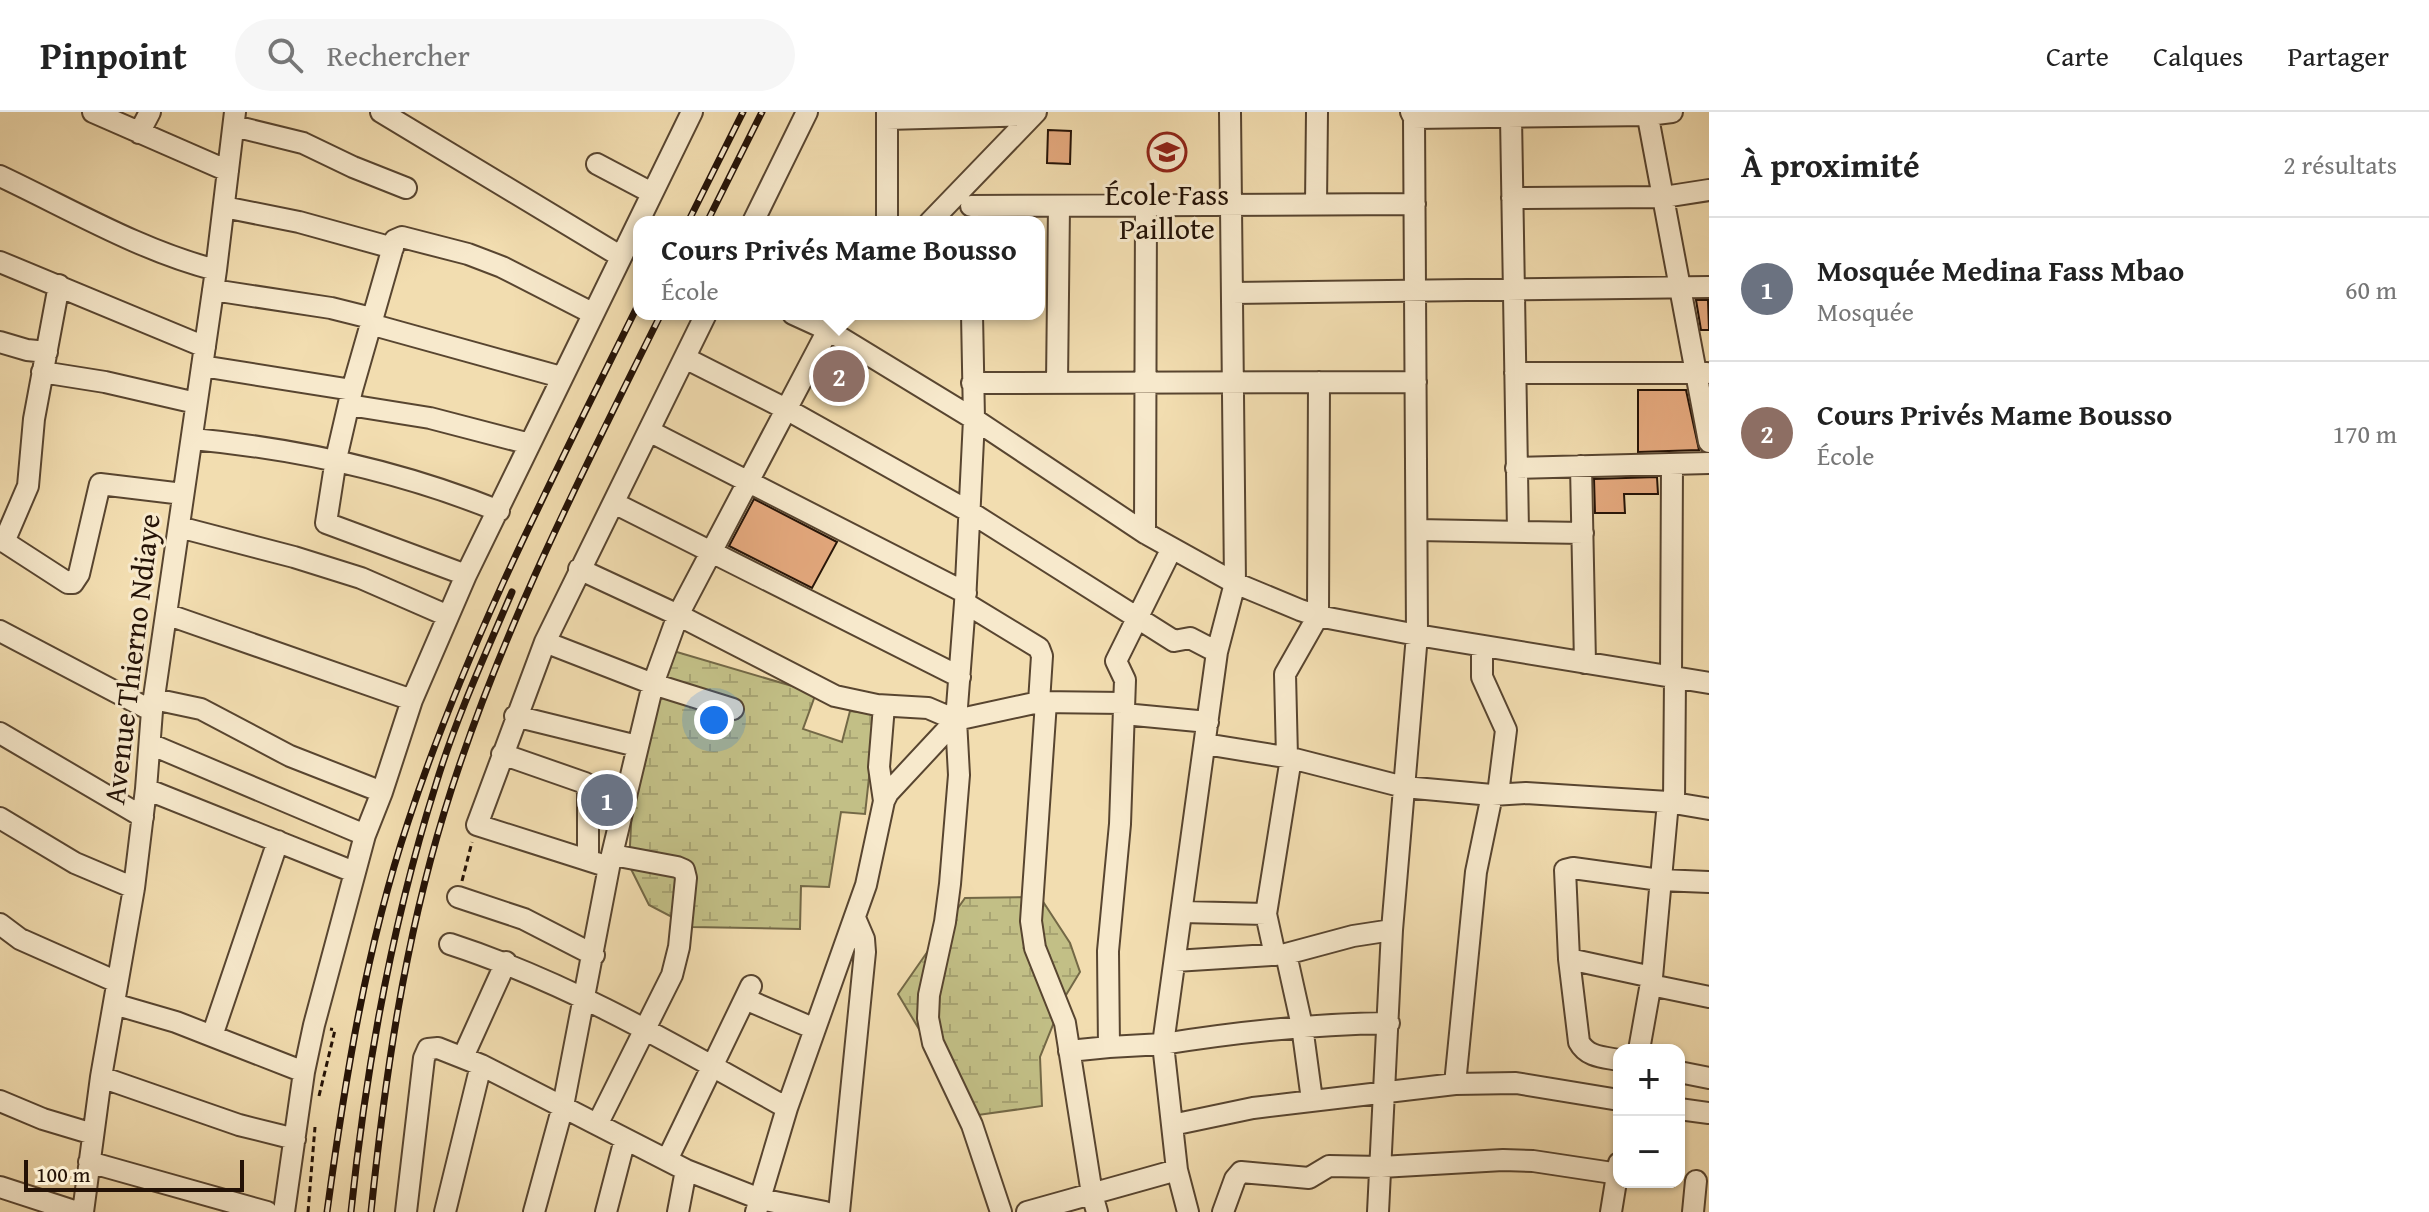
<!DOCTYPE html>
<html lang="fr">
<meta charset="utf-8">
<style>
body{margin:0;font-family:"Gentium Book Plus",serif;background:#f6f6f6;color:#222}
.controls{position:absolute;right:24px;bottom:24px;display:grid;overflow:hidden;border-radius:16px;box-shadow:0 2px 6px #0004}
.controls button{width:72px;height:72px;display:grid;place-items:center;padding:0;border:0;border-bottom:2px solid #e0e0e0;background:#fff;color:#222;font:40px sans-serif}
.scale{position:absolute;left:24px;bottom:20px;width:220px;box-sizing:border-box;padding-left:8px;border:4px solid #241206;border-top:0;font-size:22px;line-height:28px;white-space:nowrap;color:#241206;-webkit-text-stroke:6px #f7e9cc;paint-order:stroke}
.you{position:absolute;left:714px;top:608px;width:28px;height:28px;margin:-20px;border:6px solid #fff;border-radius:50%;background:#1a73e8;box-shadow:0 0 0 12px #1a73e833}
.badge{display:grid;place-items:center;width:52px;height:52px;border-radius:50%;background:#1a73e8;color:#fff;font-size:26px;font-weight:700}
.pin{position:absolute;translate:-50% -50%;border:4px solid #fff;box-shadow:0 2px 8px #0006}
.popup{position:absolute;left:633px;top:104px;width:412px;height:104px;box-sizing:border-box;display:grid;place-content:center;border-radius:16px;background:#fff;filter:drop-shadow(0 2px 6px #0005);font-size:26px;white-space:nowrap;color:#767676}
.popup b{font-size:30px;color:#222}
.popup::after{content:'';position:absolute;left:50%;top:100%;margin-left:-16px;border:16px solid transparent;border-top-color:#fff}
.list{margin:0;padding:0;list-style:none}
h2{display:flex;justify-content:space-between;align-items:center;height:104px;margin:0;padding:0 32px;font-size:34px}
h2 small{font-size:26px;font-weight:400;color:#767676}
.list li{display:grid;grid-template-columns:52px 1fr auto;gap:24px;align-items:center;box-sizing:border-box;height:144px;padding:0 32px;border-top:2px solid #e0e0e0}
.list b{display:block;font-size:30px;white-space:nowrap}
.list p{margin:0;font-size:26px;white-space:nowrap;color:#767676}
.list em{font-size:26px;font-style:normal;color:#767676}
.icon{flex:none;width:44px;height:44px;fill:none;stroke:currentColor;stroke-width:2;stroke-linecap:round;stroke-linejoin:round}
.map{position:relative;flex:none;width:1709px;height:1100px;overflow:hidden}
header{display:flex;align-items:center;gap:48px;box-sizing:border-box;height:112px;padding:0 40px;background:#fff;border-bottom:2px solid #e0e0e0}
header strong{font-size:38px}
nav{display:flex;gap:44px;margin-inline-start:auto;font-size:28px}
.search{width:560px;height:72px;background:#f6f6f6;display:flex;align-items:center;gap:20px;box-sizing:border-box;padding:0 28px;border-radius:44px;color:#767676;font-size:30px}
main{display:flex}
aside{flex:1;background:#fff}
.map>svg:first-child{display:block}
.wetland{fill:url(#wetland-marsh);stroke:#736846;stroke-width:2}
.building{fill:#e6aa7f;stroke:#241206;stroke-width:2}
.lines{fill:none;stroke-linecap:round;stroke-linejoin:round}
.minor-casing{stroke:#584530;stroke-width:24}
.path{stroke:#241206;stroke-width:3;stroke-dasharray:6 4;stroke-linecap:butt}
.minor{stroke:#f7e9cc;stroke-width:20}
.rail-casing{stroke:#241206;stroke-width:7}
.rail{stroke:#f7e9cc;stroke-width:4;stroke-dasharray:12;stroke-linecap:butt}
.labels{text-anchor:middle;stroke-width:6;stroke-linejoin:round;paint-order:stroke}
.poi-label{font-size:30px;fill:#241206;stroke:#f7e9cc}
.street-label{font-size:30px;fill:#241206;stroke:#f7e9cc}
</style>
<header>
<strong>Pinpoint</strong>
<div class="search"><svg class="icon" aria-label="search" viewBox="0 0 24 24"><circle cx="10" cy="10" r="6"/><path d="M15 15l6 6"/></svg>Rechercher</div>
<nav><a>Carte</a><a>Calques</a><a>Partager</a></nav>
</header>
<main>
<div class="map">
<svg width="1709" height="1100" viewBox="0 0 1709 1100">
<defs>
<pattern id="wetland-marsh" width="20" height="14" patternUnits="userSpaceOnUse" patternTransform="scale(2)"><rect width="20" height="14" fill="#c2bf86"/><path d="M1 5h8M5 5V1M11 12h8M15 12V8" fill="none" stroke="#a7a372"/></pattern>
</defs>
<rect width="100%" height="100%" fill="#f2ddb0"/>
<filter id="stains"><feTurbulence type="fractalNoise" baseFrequency=".0025" numOctaves="4"/><feColorMatrix values="0 0 0 0 .2 0 0 0 0 .09 0 0 0 0 .02 0 0 0 .5 -.17"/></filter>
<radialGradient id="worn" r=".72"><stop offset=".6" stop-color="#630" stop-opacity="0"/><stop offset="1" stop-color="#630" stop-opacity=".3"/></radialGradient>
<path class="wetland" d="M670 538 816 581 803 617 842 630 850 599 876 602 865 702 841 700 829 775 801 774 800 817 691 815 649 793 629 753 632 694Z
M1040 785 1070 831 1080 860 1063 888 1040 945 1042 994 971 1004 898 882 965 786Z"/>
<path class="building" d="M1048 18 1071 19 1070 52 1047 51Z
M1696 188H1708L1709 218H1701Z
M1638 278H1686L1699 338 1638 340Z
M1657 365 1658 382H1624L1625 401H1595L1594 367Z
M754 387 837 430 812 476 729 434Z
M616 671 608 704 601 705 599 672Z"/>
<g class="lines">
<g class="minor-casing">
<path id="minor" d="M93 0 228 59
M381 0 620 144
M1230 0 1235 471 1217 540 1163 932C1238 920 1313 912 1389 911
M1647 0 1709 330
M1511 5 1518 419
M1414 6 1648 3 1672 0
M887 7 1032 3
M234 14 303 31 353 55 406 76
M139 21 150 0
M597 52 652 81
M0 64C70 97 141 139 216 158
M1512 86 1664 85 1709 78
M1316 92 1317 0
M971 94 1415 92
M224 95 299 110 393 136
M753 110 807 0
M887 110V0
M930 110 1036 0
M0 150 205 235
M213 178 331 196 371 206
M1232 181 1709 175
M793 202 828 218 974 307 1145 421 1235 471 1300 498 1318 504 1417 523 1709 571
M972 202 974 307 965 491 956 608 959 663 950 772 945 810 929 883 928 906 933 931 972 1013 1001 1100
M370 212 561 265
M0 230 27 238 47 240
M685 246 786 297 970 400 1174 529 1190 526 1217 540
M202 254 352 278
M42 260 105 270 196 291
M1515 261H1707
M972 271 1416 270
M1057 271 1059 94
M349 293 430 306 530 332
M649 319 966 481
M193 327C299 337 400 359 499 399
M1581 354 1585 551
M1516 356 1709 351
M614 391 960 565
M179 415 294 445 361 466 448 504
M1417 418 1583 421
M1145 421 1146 93
M0 427 68 471H73L79 462 100 372 183 382
M4 430 28 374 34 307 59 173
M1172 436 1116 549 1125 568 1120 712 1108 839 1109 935 1163 932 1177 1058 1188 1100
M579 457 678 503 835 584 877 593 928 596 956 608
M466 463 326 411 336 347 352 278 395 128 402 125 468 142 502 155 592 201
M965 491 1039 536 1042 544 1039 590
M166 502 412 588
M0 519 152 599
M545 530 653 572 733 597
M1482 534V565L1506 618 1498 682
M1671 565 1672 352
M154 587 201 597 290 644 382 680
M1046 590 1031 809 1035 836 1065 911 1092 1082 1097 1100
M1124 602 1208 610
M515 604 637 634
M0 621 143 705
M150 632 365 723
M1205 632 1291 646 1404 675 1492 683 1526 681 1668 690 1709 697
M502 642 585 671 588 680V748
M1287 645 1285 562 1318 504 1319 270
M146 677 354 760
M884 689 879 655 884 594
M1674 691 1675 566
M0 706 75 751 134 776
M609 755 477 713 545 530 706 202
M458 785 524 807 594 843
M1182 800 1266 802 1291 646
M1266 802 1275 843
M0 812 20 827 117 870
M450 832C570 871 678 935 787 996
M1569 847 1652 865
M1175 849 1286 842
M1651 873 1709 885
M745 887 815 917
M114 892 176 910 304 960
M212 924 278 729
M1639 938 1652 865 1668 690
M1069 939 1109 935
M463 945 506 850
M1619 948C1603 945 1587 945 1579 930L1569 847 1565 758 1573 756 1660 768 1709 770
M1679 960 1709 966
M101 965 239 1013 295 1027
M1455 972 1476 760 1492 683
M1312 988 1302 914 1286 842 1353 824 1392 818
M0 989 43 1007 93 1022
M1679 997 1709 1001
M598 1011 672 863 679 835 686 766 684 758 677 755 613 743
M1172 1013 1253 996 1455 972 1516 971 1619 988
M667 1048 751 874
M89 1050 267 1100
M0 1075 77 1100
M83 1100 101 965 134 776 146 677 152 599 216 158 235 0
M284 1100 304 960 314 913 365 723 382 680 412 588 466 463 692 0
M406 1100 424 946 428 937 438 936 481 953 686 1058 760 1087 825 1100
M445 1100 481 953
M534 1100 563 994 609 755 653 572 678 503 828 218 843 202
M606 1100 625 1027
M678 1100 686 1058
M756 1100 787 996 866 773 884 689 888 681 956 608 1039 590 1124 591
M839 1100 865 840 864 827 855 806
M1027 1100 1177 1058
M1223 1100 1235 1067 1241 1060 1309 1066 1329 1054 1381 1055 1503 1048 1533 1049 1619 1062
M1378 1100 1392 818 1417 523 1414 6 1411 0
M1611 1100 1619 1051
M1693 1100 1696 1069"/>
</g>
<path class="path" d="M462 769 472 730
M319 984 335 918 330 917
M308 1100 315 1015"/>
<use href="#minor" class="minor"/>
<g class="rail-casing">
<path id="rail" d="M688 110 743 0
M707 110 762 0
M327 1100C345 968 366 836 408 710 467 530 555 361 639 191
M351 1100C366 955 392 811 436 672 456 606 485 543 512 480
M371 1100C385 965 404 832 444 701 497 527 580 365 661 202"/>
</g>
<use href="#rail" class="rail"/>
</g>
<defs>
<g id="school-ring" transform="scale(2)"><circle r="9.5" fill="#f7e9cc" stroke="#8f2418" stroke-width="1.5"/><path d="M0-5L7-2L0 1L-7-2ZM-4 1L0 2.5L4 1V4Q0 6-4 4Z" fill="#8f2418"/></g>
</defs>
<g fill-rule="evenodd">
<use href="#school-ring" x="1167" y="40"/>
</g>
<g class="labels">
<g class="poi-label">
<text x="1167" y="93">École Fass<tspan x="1167" dy="34">Paillote</tspan></text>
</g>
<g class="street-label">
<text transform="translate(132 547) rotate(-83)" y="10">Avenue Thierno Ndiaye</text>
</g>
</g>
<rect width="100%" height="100%" filter="url(#stains)"/>
<rect width="100%" height="100%" fill="url(#worn)"/>
</svg>
<div class="controls">
<button>+</button>
<button>−</button>
</div>
<div class="scale">100 m</div>
<div class="you"></div>
<div class="pin badge" style="left:607px;top:688px;background:#6b7280">1</div>
<div class="pin badge" style="left:839px;top:264px;background:#8d6e63">2</div>
<div class="popup"><b>Cours Privés Mame Bousso</b>École</div>
</div>
<aside>
<h2>À proximité<small>2 résultats</small></h2>
<ul class="list">
<li><span class="badge" style="background:#6b7280">1</span><div><b>Mosquée Medina Fass Mbao</b><p>Mosquée</p></div><em>60 m</em></li>
<li><span class="badge" style="background:#8d6e63">2</span><div><b>Cours Privés Mame Bousso</b><p>École</p></div><em>170 m</em></li>
</ul>
</aside>
</main>
